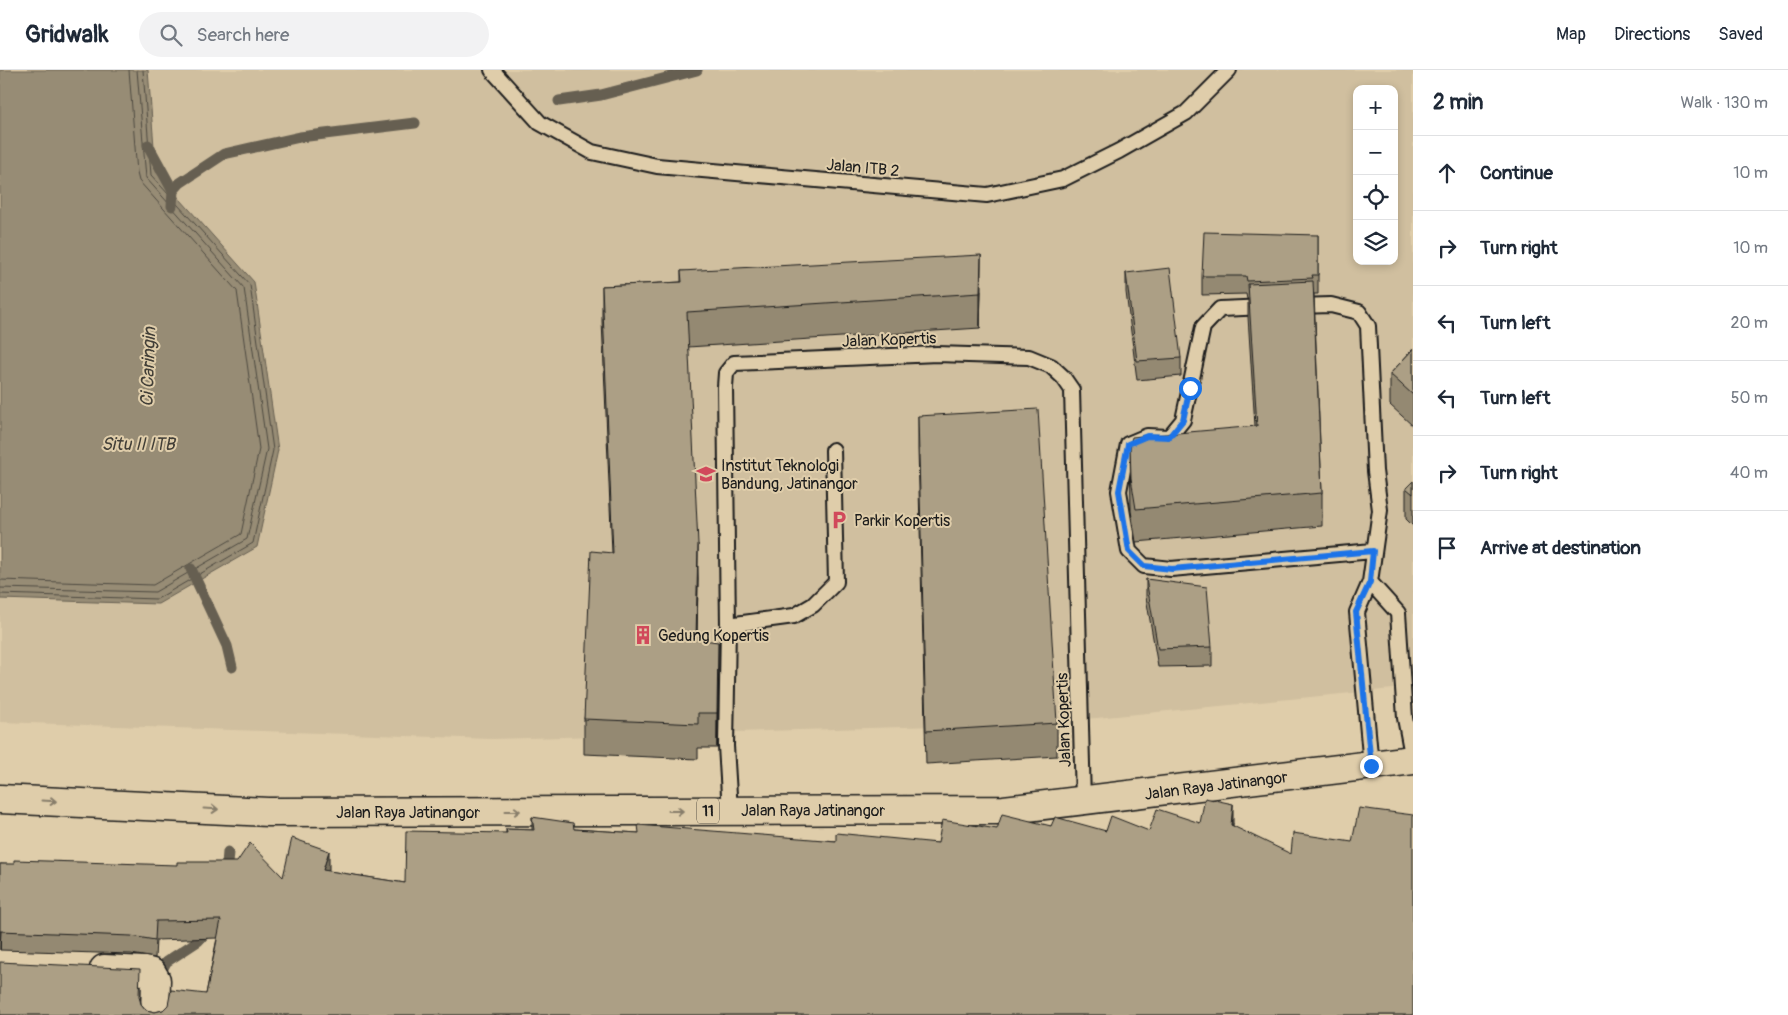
<!DOCTYPE html>
<meta charset="utf-8">
<style>
body{margin:0;font-family:Pangolin,sans-serif;background:#f2f2f3;color:#1f2937}
.controls{position:absolute;right:15px;top:15px;display:grid;overflow:hidden;border-radius:10px;box-shadow:0 2px 8px #0003}
.controls button{width:45px;height:45px;display:grid;place-items:center;padding:0;border:0;border-bottom:1px solid #e0e1e3;background:#fff;color:#1f2937;font:25px sans-serif}
.stop{position:absolute;width:15px;height:15px;margin:-11px;border:4px solid #1a73e8;border-radius:50%;background:#fff}
.stop.end{background:#1a73e8;border-color:#fff;box-shadow:0 1px 5px #0008}
.list{margin:0;padding:0;list-style:none}
h2{display:flex;justify-content:space-between;align-items:center;height:65px;margin:0;padding:0 20px;font-size:21px}
h2 small{font-size:16px;font-weight:400;color:#747a83}
.list li{display:grid;grid-template-columns:32px 1fr auto;gap:15px;align-items:center;box-sizing:border-box;height:75px;padding:0 20px;border-top:1px solid #e0e1e3}
.list b{display:block;font-size:19px;white-space:nowrap}
.list em{font-size:16px;font-style:normal;color:#747a83}
.icon{flex:none;width:28px;height:28px;fill:none;stroke:currentColor;stroke-width:2;stroke-linecap:round;stroke-linejoin:round}
.map{position:relative;flex:none;width:1413px;height:945px;overflow:hidden}
header{display:flex;align-items:center;gap:30px;box-sizing:border-box;height:70px;padding:0 25px;background:#fff;border-bottom:1px solid #e0e1e3}
header strong{font-size:24px}
nav{display:flex;gap:28px;margin-inline-start:auto;font-size:18px}
.search{width:350px;height:45px;background:#f2f2f3;display:flex;align-items:center;gap:12px;box-sizing:border-box;padding:0 18px;border-radius:28px;color:#747a83;font-size:19px}
main{display:flex}
aside{flex:1;background:#fff}
.map>svg:first-child{display:block}
.built{fill:#d0bf9f;fill-rule:evenodd}
.water{fill:#978c75;stroke:#665f51}
.lines{fill:none;stroke-linecap:round;stroke-linejoin:round}
.shore{stroke:#4d4940;stroke-width:1}
.stream{stroke:#665f51;stroke-width:11}
.service-casing{stroke:#1c1c1c;stroke-width:18}
.minor-casing{stroke:#1c1c1c;stroke-width:31}
.trunk-casing{stroke:#1c1c1c;stroke-width:31}
.service{stroke:#dfcdaa;stroke-width:14}
.minor{stroke:#dfcdaa;stroke-width:28}
.trunk{stroke:#dfcdaa;stroke-width:28}
.wall{fill:#948972;stroke:#1c1c1c}
.shaded-wall{fill:#786f5d;stroke:#1c1c1c}
.building{fill:#ac9f85;stroke:#1c1c1c}
.oneway{stroke:#877d6a}
.route{stroke:#1a73e8;stroke-width:6}
.labels{text-anchor:middle;stroke-width:4;stroke-linejoin:round;paint-order:stroke}
.shield{fill:#dfcdaa;stroke:#565147;stroke-width:1}
.shield-label{font-size:15px;font-weight:bold;fill:#1c1c1c}
.street-label{font-size:16px;fill:#1c1c1c;stroke:#dfcdaa}
.poi-label{font-size:16px;fill:#1c1c1c;stroke:#dfcdaa;text-anchor:start}
.water-label{font-size:18px;font-style:italic;fill:#413e37;stroke:#dfcdaa}
</style>
<header>
<strong>Gridwalk</strong>
<div class="search"><svg class="icon" aria-label="search" viewBox="0 0 24 24"><circle cx="10" cy="10" r="6"/><path d="M15 15l6 6"/></svg>Search here</div>
<nav><a>Map</a><a>Directions</a><a>Saved</a></nav>
</header>
<main>
<div class="map">
<svg width="1413" height="945" viewBox="0 0 1413 945">
<rect width="100%" height="100%" fill="#dfcdaa"/>
<filter id="ink" filterUnits="userSpaceOnUse"><feTurbulence type="fractalNoise" baseFrequency=".02" numOctaves="2"/><feDisplacementMap in="SourceGraphic" scale="10" xChannelSelector="R" yChannelSelector="G"/><feConvolveMatrix kernelMatrix="1 2 1 2 8 2 1 2 1" color-interpolation-filters="sRGB"/></filter>
<g filter="url(#ink)">
<path class="built" d="M0 0H1413V617L1045 653 492 669 0 652ZM1357 19H1394V191H1357Z"/>
<path class="water" d="M0 0H148L156 102 254 212 278 380 257 477 158 534 0 529Z"/>
<g class="lines">
<path class="shore" d="M0 510 153 515 241 464 259 379 237 221 139 111 137 103 129 0
M0 518 155 522 247 469 267 379 244 218 146 108 137 0
M0 524 157 529 253 473 273 380 250 215 151 105 143 0"/>
<path class="stream" d="M559 31 601 25 697 0
M148 75 173 121 172 136
M173 121 180 113 224 84 300 67 415 53
M191 499 227 576 232 597
M226 807 228 782
M158 908 166 892 198 871 210 858"/>
<g class="service-casing">
<path id="service" d="M492 0 540 53 592 82 657 96 987 125 1063 109 1119 81 1186 43 1229 0
M1298 236 1331 235 1359 242 1368 256 1375 401 1380 440 1370 512 1357 542 1371 696
M1266 237 1220 239 1203 257 1183 350 1169 367 1147 366 1128 374 1119 421 1129 481 1144 496 1171 499 1373 481
M1370 512 1398 543 1405 648 1413 690
M728 555 794 546 813 535 836 512 833 380
M730 741 726 676 728 555 725 317 726 303 734 293 937 284 1029 287 1051 296 1063 307 1072 320 1083 731"/>
</g>
<g class="minor-casing">
<path id="minor" d="M104 899 145 901 152 903 156 910 155 945"/>
</g>
<g class="trunk-casing">
<path id="trunk" d="M0 729 268 742 1004 740 1413 690"/>
</g>
<use href="#service" class="service"/>
<use href="#minor" class="minor"/>
<use href="#trunk" class="trunk"/>
</g>
<path class="wall" d="M1318 165V224H1314L1322 423V456L1136 472 1131 441 1130 377 1255 356 1248 247V229H1247L1246 224 1202 225V206Z
M681 201 981 220 980 258 688 277 698 509 697 569 718 607 717 678H698V689L584 684V649L612 483 602 251V216L681 212Z
M1126 203 1181 288V306L1137 310 1126 222Z
M1413 279V356L1390 335V304Z
M918 346 1057 653V686L926 694 918 379Z
M1413 411V456L1406 449V418Z
M1146 509 1212 577V596L1158 597 1146 527Z
M532 747 574 759 638 763 836 771 938 773 997 759 1051 756 1106 761H1149L1200 753H1233V756L1413 945H0L140 928 141 934 146 940 155 942 163 940 206 924 217 868 156 870 155 888 131 884 0 880V794L283 807 329 799 328 801 405 813 506 763V759L532 760Z"/>
<path class="shaded-wall" d="M981 185V220L980 258V223Z
M698 474V509L696 604V569Z
M718 572V607L717 678V643Z
M1233 734V753L1231 773V755Z
M329 781V799L323 818V800Z
M0 861H1L0 880Z"/>
<path class="building" d="M1204 162 1318 165V205H1312L1313 208 1247 211 1246 206H1202Z
M981 185 980 223 687 242 698 474 696 569 718 572 717 643H698V654L584 649 591 481 613 483 602 216 682 212 681 201Z
M1170 198 1181 288 1137 291 1126 203Z
M1313 211 1322 423 1136 439 1131 408 1130 377 1132 367 1257 356 1248 214Z
M1413 279V325L1390 304Z
M1038 339 1057 653 926 661 918 346Z
M1413 411V424L1406 418Z
M1146 509 1207 517 1212 577 1158 579Z
M1205 728 1233 734 1231 755 1291 784 1293 763 1352 772 1359 738 1413 745V945H0V892L140 899 139 926 141 934 146 940 155 942 163 940 168 935 171 920 206 924 221 850 156 851 155 870 131 866 0 861V794H14V790L177 795V792H237L250 773 283 807 292 768 329 781 323 800 405 813 406 761 507 763 506 759 534 760 532 747 573 753 574 759 639 763 638 755 836 771V763L938 773 942 750 997 759 1002 744 1051 756 1055 747 1106 761 1111 746 1149 761 1157 739 1200 753Z"/>
<defs><path id="oneway-shaft" d="M-6 0H5M1.5-3L5.5 0L1.5 3" fill="none" stroke-width="1.6" stroke-linecap="round" stroke-linejoin="round" transform="scale(1.25)"/></defs>
<g class="oneway">
<use href="#oneway-shaft" transform="translate(49 731) rotate(3)"/>
<use href="#oneway-shaft" transform="translate(211 739) rotate(3)"/>
<use href="#oneway-shaft" transform="translate(513 741)"/>
<use href="#oneway-shaft" transform="translate(676 741)"/>
</g>
</g>
<g class="lines" filter="url(#ink)">
<path class="route" d="M1190 318 1183 350 1169 367 1147 366 1128 374 1119 421 1129 481 1144 496 1172 499 1373 481 1370 512 1356 542 1371 696"/>
</g>
<defs>
<g id="university-bare" transform="scale(1.5)"><path d="M0-5L7-2L0 1L-7-2ZM-4 1L0 2.5L4 1V4Q0 6-4 4Z" fill="#d1495b" stroke="#dfcdaa" stroke-width="2.5" paint-order="stroke"/></g>
<g id="parking-bare" transform="scale(1.5)"><path d="M-3.5-5.5H1a3.5 3.5 0 0 1 0 7H-1V5.5H-3.5ZM-1-3.4V-.6H.8a1.4 1.4 0 0 0 0-2.8Z" fill="#d1495b" stroke="#dfcdaa" stroke-width="2.5" paint-order="stroke"/></g>
<g id="building-bare" transform="scale(1.5)"><path d="M-4-6H4V6H1V3H-1V6H-4ZM-2.5-4.3h1.7v1.8h-1.7ZM.8-4.3h1.7v1.8H.8ZM-2.5-1h1.7V.8h-1.7ZM.8-1h1.7V.8H.8Z" fill="#d1495b" stroke="#dfcdaa" stroke-width="2.5" paint-order="stroke"/></g>
</defs>
<g fill-rule="evenodd">
<use href="#university-bare" x="706" y="404"/>
<use href="#parking-bare" x="839" y="450"/>
<use href="#building-bare" x="643" y="565"/>
</g>
<g class="labels">
<rect class="shield" x="697" y="728.5" width="22" height="25" rx="4"/>
<g class="shield-label">
<text x="708" y="746">11</text>
</g>
<g class="street-label">
<text transform="translate(863 97) rotate(5)" y="6">Jalan ITB 2</text>
<text transform="translate(889 269) rotate(-2)" y="6">Jalan Kopertis</text>
<text transform="translate(1063 650) rotate(-92)" y="6">Jalan Kopertis</text>
<text transform="translate(1216 715) rotate(-7)" y="6">Jalan Raya Jatinangor</text>
<text x="813" y="746">Jalan Raya Jatinangor</text>
<text x="408" y="748">Jalan Raya Jatinangor</text>
</g>
<g class="poi-label">
<text x="721" y="401">Institut Teknologi<tspan x="721" dy="18">Bandung, Jatinangor</tspan></text>
<text x="854" y="456">Parkir Kopertis</text>
<text x="658" y="571">Gedung Kopertis</text>
</g>
<g class="water-label">
<text transform="translate(148 297) rotate(-88)" y="6">Ci Caringin</text>
<text x="138" y="380">Situ II ITB</text>
</g>
</g>
</svg>
<div class="controls">
<button>+</button>
<button>−</button>
<button><svg class="icon" aria-label="locate" viewBox="0 0 24 24"><circle cx="12" cy="12" r="6"/><path d="M12 2v4M12 18v4M2 12h4M18 12h4"/></svg></button>
<button><svg class="icon" aria-label="layers" viewBox="0 0 24 24"><path d="M12 4l9 5-9 5-9-5zM3 14l9 5 9-5"/></svg></button>
</div>
<div class="stop" style="left:1190px;top:318px"></div>
<div class="stop end" style="left:1371px;top:696px"></div>
</div>
<aside>
<h2>2 min<small>Walk · 130 m</small></h2>
<ul class="list">
<li><svg class="icon" aria-label="ahead" viewBox="0 0 24 24"><path d="M12 20V5M6 11l6-6 6 6"/></svg><div><b>Continue</b></div><em>10 m</em></li>
<li><svg class="icon" aria-label="right" viewBox="0 0 24 24"><path d="M7 20v-9h11M14 6l5 5-5 5"/></svg><div><b>Turn right</b></div><em>10 m</em></li>
<li><svg class="icon" aria-label="left" viewBox="0 0 24 24"><path d="M17 20v-9H6M10 6l-5 5 5 5"/></svg><div><b>Turn left</b></div><em>20 m</em></li>
<li><svg class="icon" aria-label="left" viewBox="0 0 24 24"><path d="M17 20v-9H6M10 6l-5 5 5 5"/></svg><div><b>Turn left</b></div><em>50 m</em></li>
<li><svg class="icon" aria-label="right" viewBox="0 0 24 24"><path d="M7 20v-9h11M14 6l5 5-5 5"/></svg><div><b>Turn right</b></div><em>40 m</em></li>
<li><svg class="icon" aria-label="arrive" viewBox="0 0 24 24"><path d="M6 21V4h12l-3 4 3 4H6"/></svg><div><b>Arrive at destination</b></div></li>
</ul>
</aside>
</main>
